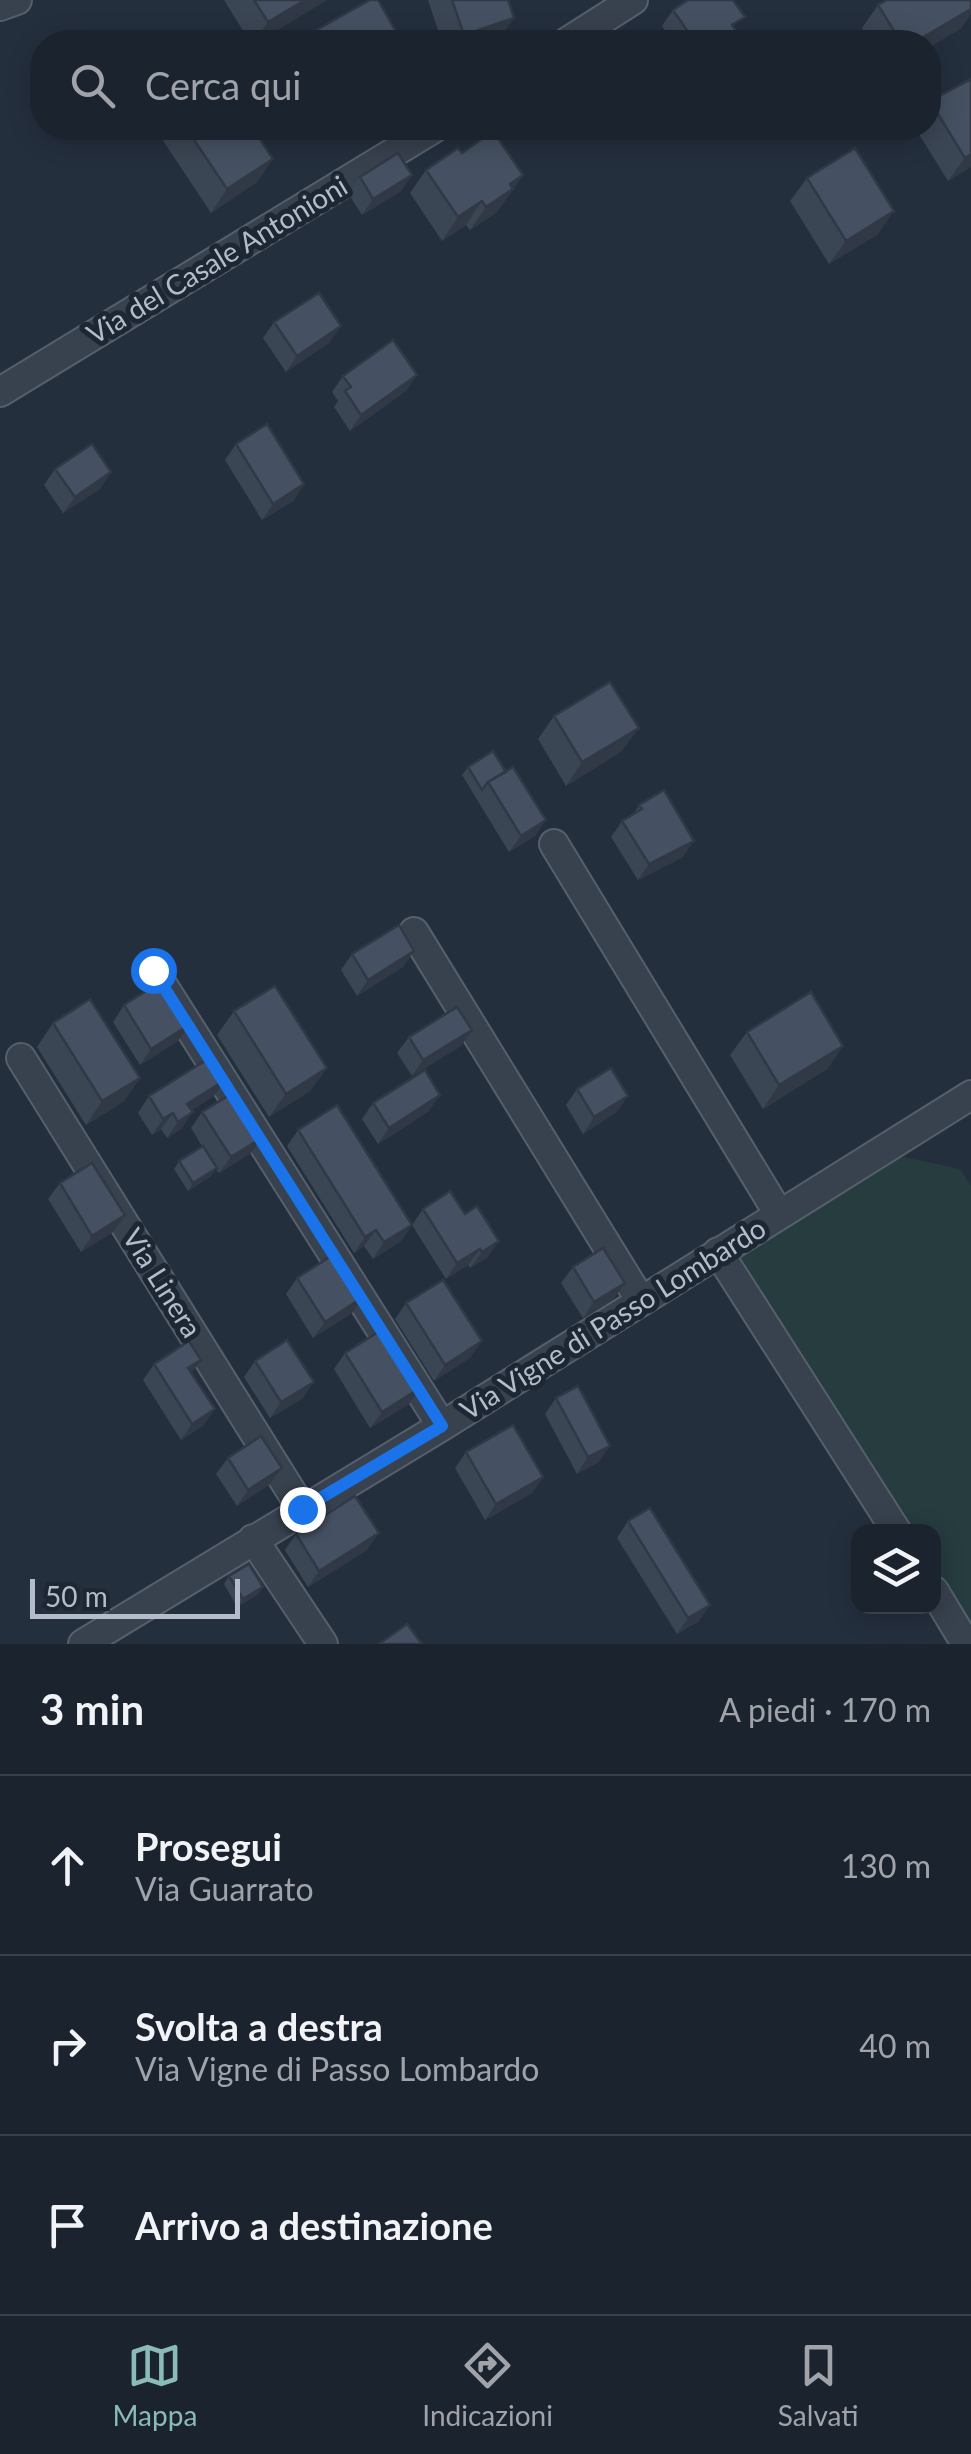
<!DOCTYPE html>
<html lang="it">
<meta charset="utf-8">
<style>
body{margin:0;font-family:Lato,sans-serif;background:#282f3a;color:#f1f3f6}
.controls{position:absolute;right:30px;bottom:30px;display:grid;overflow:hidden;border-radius:20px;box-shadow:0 5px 25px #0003}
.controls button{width:90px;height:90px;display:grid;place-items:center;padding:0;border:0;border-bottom:2px solid #39404a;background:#1b232e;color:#f1f3f6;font:50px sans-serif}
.scale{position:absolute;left:30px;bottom:25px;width:210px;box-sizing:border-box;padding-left:10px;border:5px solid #b4bcc9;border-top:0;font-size:28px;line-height:35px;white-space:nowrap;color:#b4bcc9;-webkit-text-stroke:8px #1d2633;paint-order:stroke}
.stop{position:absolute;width:30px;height:30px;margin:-22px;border:8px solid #1a73e8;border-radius:50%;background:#fff}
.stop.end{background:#1a73e8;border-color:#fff;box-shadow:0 2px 10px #0008}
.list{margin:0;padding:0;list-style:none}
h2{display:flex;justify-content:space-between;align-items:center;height:130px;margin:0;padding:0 40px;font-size:42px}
h2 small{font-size:32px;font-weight:400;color:#a0a4aa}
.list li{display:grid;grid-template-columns:65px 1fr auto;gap:30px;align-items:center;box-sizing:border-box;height:180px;padding:0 40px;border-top:2px solid #39404a}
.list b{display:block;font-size:38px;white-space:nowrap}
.list p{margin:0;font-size:32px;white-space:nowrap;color:#a0a4aa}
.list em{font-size:32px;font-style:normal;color:#a0a4aa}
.icon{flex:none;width:55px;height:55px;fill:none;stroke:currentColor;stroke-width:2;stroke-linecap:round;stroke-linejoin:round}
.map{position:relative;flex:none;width:971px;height:1644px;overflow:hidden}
.search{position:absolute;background:#1b232e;box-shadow:0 5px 25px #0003;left:30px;right:30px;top:30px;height:110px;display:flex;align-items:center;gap:25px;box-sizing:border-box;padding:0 35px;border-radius:40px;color:#a0a4aa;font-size:38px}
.sheet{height:670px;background:#1b232e}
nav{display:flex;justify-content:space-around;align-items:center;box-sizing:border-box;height:140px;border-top:2px solid #39404a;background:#1b232e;font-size:28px;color:#a0a4aa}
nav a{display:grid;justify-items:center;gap:5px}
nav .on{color:#8bbbb9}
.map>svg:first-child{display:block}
.green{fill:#263c3f}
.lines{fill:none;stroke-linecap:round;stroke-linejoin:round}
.minor-casing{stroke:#565f6c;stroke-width:32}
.minor{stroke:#38414e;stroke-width:28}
.wall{fill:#3b4654}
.shaded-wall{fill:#303945}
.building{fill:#455162;stroke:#303945;stroke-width:2.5}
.route{stroke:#1a73e8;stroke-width:12}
.labels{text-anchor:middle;stroke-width:10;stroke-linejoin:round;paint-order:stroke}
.street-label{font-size:28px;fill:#b4bcc9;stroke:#1d2633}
</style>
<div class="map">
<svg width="971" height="1644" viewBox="0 0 971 1644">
<rect width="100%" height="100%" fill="#242f3e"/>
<path class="green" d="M880 1152 960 1169 971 1186V1644L934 1595V1532L894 1531 718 1252Z"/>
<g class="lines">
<g class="minor-casing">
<path id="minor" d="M0 6 17 0
M567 42 633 0
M0 392 434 128
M554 844 779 1214
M414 932 641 1301
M153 970 442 1426
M21 1058 302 1509
M718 1252 897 1532
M253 1539 323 1644
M934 1591 966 1644
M83 1644 442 1426 971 1095"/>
</g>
<use href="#minor" class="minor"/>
</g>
<path class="wall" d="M224 0H327L257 42H250Z
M428 0H508L498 41 442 42Z
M971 0V14L961 28 928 48V42H870L862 28 878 5Z
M673 10 736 30 742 42H673L662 26Z
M930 101 971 167 948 181 915 128H928V104Z
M170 128H253L273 159 257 182 211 213 162 139Z
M462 153 523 175 497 212 470 230 466 225 442 241 410 193 426 170Z
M412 175 401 191 362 215 348 193 360 177Z
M807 178 878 234 829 264 790 201Z
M274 322 330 342 286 372 263 338Z
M417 375 406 391 350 431 334 407 338 401 332 392 343 376Z
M236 444 304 484 293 501 262 520 225 460Z
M55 469 111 472 100 489 63 513 44 485Z
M554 716 622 751 566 786 538 739Z
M493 751 535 836 509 852 462 775 468 767Z
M639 805 683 857 638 880 611 837 622 821 633 815Z
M414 951 403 967 357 996 341 970 352 954Z
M124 1005 178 1041 140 1065 113 1022Z
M234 1011 327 1068 310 1091 269 1117 217 1035Z
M53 1023 140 1078 124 1101 86 1125 37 1047Z
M747 1032 843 1046 827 1069 763 1109 730 1055Z
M409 1037 461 1046 412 1076 397 1053Z
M225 1080 214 1096 192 1110 182 1128 167 1138 161 1129 152 1135 138 1113 149 1096Z
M577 1089 617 1112 583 1134 566 1105Z
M373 1103 429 1111 378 1144 362 1119Z
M202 1112 263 1137 251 1153 219 1173 216 1169 211 1176 188 1191 174 1169 179 1161 202 1146 191 1128Z
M298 1130 412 1225 423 1209 450 1191 488 1257 470 1268 468 1265 446 1279 412 1225 401 1241 373 1259 364 1246 354 1253 287 1146Z
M60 1183 113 1232 81 1252 48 1199Z
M573 1267 614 1299 583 1318 561 1283Z
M297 1278 352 1313 313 1338 286 1294Z
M406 1303 471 1357 434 1381 395 1319Z
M345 1353 420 1388 409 1404 370 1428 334 1369Z
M255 1361 303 1398 270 1418 244 1377Z
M154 1364 192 1373 204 1425 181 1440 143 1380Z
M556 1398 599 1462 577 1474 545 1414Z
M466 1452 543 1477 532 1493 485 1520 455 1468Z
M228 1458 282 1468 270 1484 237 1506 216 1474Z
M628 1521 699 1621 677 1634 617 1538Z
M296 1534 367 1550 308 1587 285 1550Z
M229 1576 263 1587 257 1595 237 1607 224 1584Z"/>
<path class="shaded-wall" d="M305 0H327L257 42H254L268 22Z
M971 9V14L961 28 928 48V42H915Z
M514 18 498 41 459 42 464 35Z
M971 154V167L948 181 965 158Z
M273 159 257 182 211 213 227 189Z
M412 175 401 191 362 215 373 199Z
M523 175 497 212 470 230 486 207 510 184Z
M482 201 466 225 442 241 458 217Z
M894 211 878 234 829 264 846 241Z
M341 326 330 342 286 372 297 356Z
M417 375 406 391 350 431 361 415Z
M111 472 100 489 63 513 75 497Z
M304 484 293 501 262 520 273 504Z
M639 728 622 751 566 786 582 762Z
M546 820 535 836 509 852 521 836Z
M694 841 683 857 638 880 649 864Z
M414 951 403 967 357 996 368 980Z
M189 1025 178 1041 140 1065 151 1049Z
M472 1030 461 1046 412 1076 423 1060Z
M843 1046 827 1069 763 1109 779 1085Z
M327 1068 310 1091 269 1117 286 1094Z
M140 1078 124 1101 86 1125 102 1101Z
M225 1080 214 1096 176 1120 187 1104Z
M440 1095 429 1111 378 1144 389 1128Z
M628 1096 617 1112 583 1134 594 1117Z
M193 1112 182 1128 167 1138 178 1122Z
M173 1113 161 1129 152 1135 163 1119Z
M263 1137 251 1153 219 1173 231 1157Z
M217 1168 211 1176 188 1191 193 1183Z
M125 1215 113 1232 81 1252 92 1236Z
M412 1225 401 1241 373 1259 384 1242Z
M376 1230 364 1246 354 1253 365 1237Z
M499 1241 488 1257 470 1268 482 1252Z
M480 1249 468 1265 446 1279 457 1263Z
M625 1283 614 1299 583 1318 594 1302Z
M363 1297 352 1313 313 1338 325 1322Z
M482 1341 471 1357 434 1381 445 1365Z
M201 1360 190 1376 188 1368Z
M314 1382 303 1398 270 1418 281 1402Z
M420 1388 409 1404 370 1428 382 1412Z
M215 1409 204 1425 181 1440 192 1424Z
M610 1446 599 1462 577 1474 588 1457Z
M282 1468 270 1484 237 1506 248 1490Z
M543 1477 532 1493 485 1520 496 1504Z
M379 1533 367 1550 308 1587 319 1571Z
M263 1587 257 1595 237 1607 243 1599Z
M710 1605 699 1621 677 1634 688 1618Z"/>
<path class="building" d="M254 0H305L268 22Z
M370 0H378L402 42H295Z
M452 0H508L514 18 464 35Z
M688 0H733L745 17 732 25 743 41 741 42H695L673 10Z
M887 0H971V9L915 42H901L878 5Z
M971 79V154L965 158 930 101Z
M186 128H253L273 159 227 189Z
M493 131 523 175 510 184 513 189 486 207 482 201 458 217 426 170 458 148 462 153Z
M855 148 894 211 846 241 807 178Z
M398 153 412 175 373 199 360 177Z
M319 293 341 326 297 356 274 322Z
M393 340 417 375 361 415 345 391 351 387 343 376Z
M267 424 304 484 273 504 236 444Z
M92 444 111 472 75 497 55 469Z
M610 682 639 728 582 762 554 716Z
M493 751 506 772 488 782 482 790 468 767Z
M513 767 546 820 521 836 488 782Z
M664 790 694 841 649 864 622 821 642 809 639 805Z
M399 925 414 951 368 980 352 954Z
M162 981 189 1025 151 1049 124 1005Z
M275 986 327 1068 286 1094 234 1011Z
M811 992 843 1046 779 1085 747 1032Z
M90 999 140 1078 102 1101 53 1023Z
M457 1007 472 1030 423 1060 409 1037Z
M211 1057 225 1080 187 1104 193 1112 178 1122 173 1113 163 1119 149 1096Z
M611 1068 628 1096 594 1117 577 1089Z
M425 1070 440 1095 389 1128 373 1103Z
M234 1092 263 1137 231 1157 202 1112Z
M337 1105 412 1225 384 1242 376 1230 365 1237 298 1130Z
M203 1146 217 1168 193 1183 179 1161Z
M92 1163 125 1215 92 1236 60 1183Z
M450 1191 465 1214 477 1206 499 1241 482 1252 480 1249 457 1263 423 1209Z
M603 1248 625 1283 594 1302 573 1267Z
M336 1253 363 1297 325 1322 297 1278Z
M443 1280 482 1341 445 1365 406 1303Z
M383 1329 420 1388 382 1412 345 1353Z
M287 1340 314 1382 281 1402 255 1361Z
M189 1341 201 1360 188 1368 215 1409 192 1424 154 1364Z
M578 1386 610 1446 588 1457 556 1398Z
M513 1425 543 1477 496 1504 466 1452Z
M261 1436 282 1468 248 1490 228 1458Z
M355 1496 379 1533 319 1571 296 1534Z
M650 1508 710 1605 688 1618 628 1521Z
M249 1564 263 1587 243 1599 229 1576Z
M407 1624 422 1644H379Z"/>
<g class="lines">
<path class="route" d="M153 970 442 1426 302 1509"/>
</g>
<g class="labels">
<g class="street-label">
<text transform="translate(217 260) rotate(-31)" y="10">Via del Casale Antonioni</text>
<text transform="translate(162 1283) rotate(58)" y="10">Via Linera</text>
<text transform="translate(613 1319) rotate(-32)" y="10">Via Vigne di Passo Lombardo</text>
</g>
</g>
</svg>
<div class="controls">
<button><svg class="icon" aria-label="layers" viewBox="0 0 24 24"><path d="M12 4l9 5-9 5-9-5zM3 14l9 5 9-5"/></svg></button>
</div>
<div class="scale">50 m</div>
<div class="stop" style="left:153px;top:970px"></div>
<div class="stop end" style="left:302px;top:1509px"></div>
<div class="search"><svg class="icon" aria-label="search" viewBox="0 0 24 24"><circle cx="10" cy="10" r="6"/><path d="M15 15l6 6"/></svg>Cerca qui</div>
</div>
<section class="sheet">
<h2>3 min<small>A piedi · 170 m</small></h2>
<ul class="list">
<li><svg class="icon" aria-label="ahead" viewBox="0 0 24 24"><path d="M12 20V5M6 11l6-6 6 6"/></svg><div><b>Prosegui</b><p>Via Guarrato</p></div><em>130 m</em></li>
<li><svg class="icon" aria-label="right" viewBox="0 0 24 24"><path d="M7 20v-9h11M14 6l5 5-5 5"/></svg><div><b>Svolta a destra</b><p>Via Vigne di Passo Lombardo</p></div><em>40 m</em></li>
<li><svg class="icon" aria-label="arrive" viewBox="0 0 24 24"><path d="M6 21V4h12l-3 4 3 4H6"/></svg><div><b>Arrivo a destinazione</b></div></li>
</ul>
</section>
<nav>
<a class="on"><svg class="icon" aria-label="map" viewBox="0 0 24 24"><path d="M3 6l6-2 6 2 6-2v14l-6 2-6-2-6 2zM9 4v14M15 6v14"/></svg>Mappa</a>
<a><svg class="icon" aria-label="directions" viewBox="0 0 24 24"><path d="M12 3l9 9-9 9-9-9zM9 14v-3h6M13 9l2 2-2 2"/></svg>Indicazioni</a>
<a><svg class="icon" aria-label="saved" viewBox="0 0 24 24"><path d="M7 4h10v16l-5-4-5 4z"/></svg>Salvati</a>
</nav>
